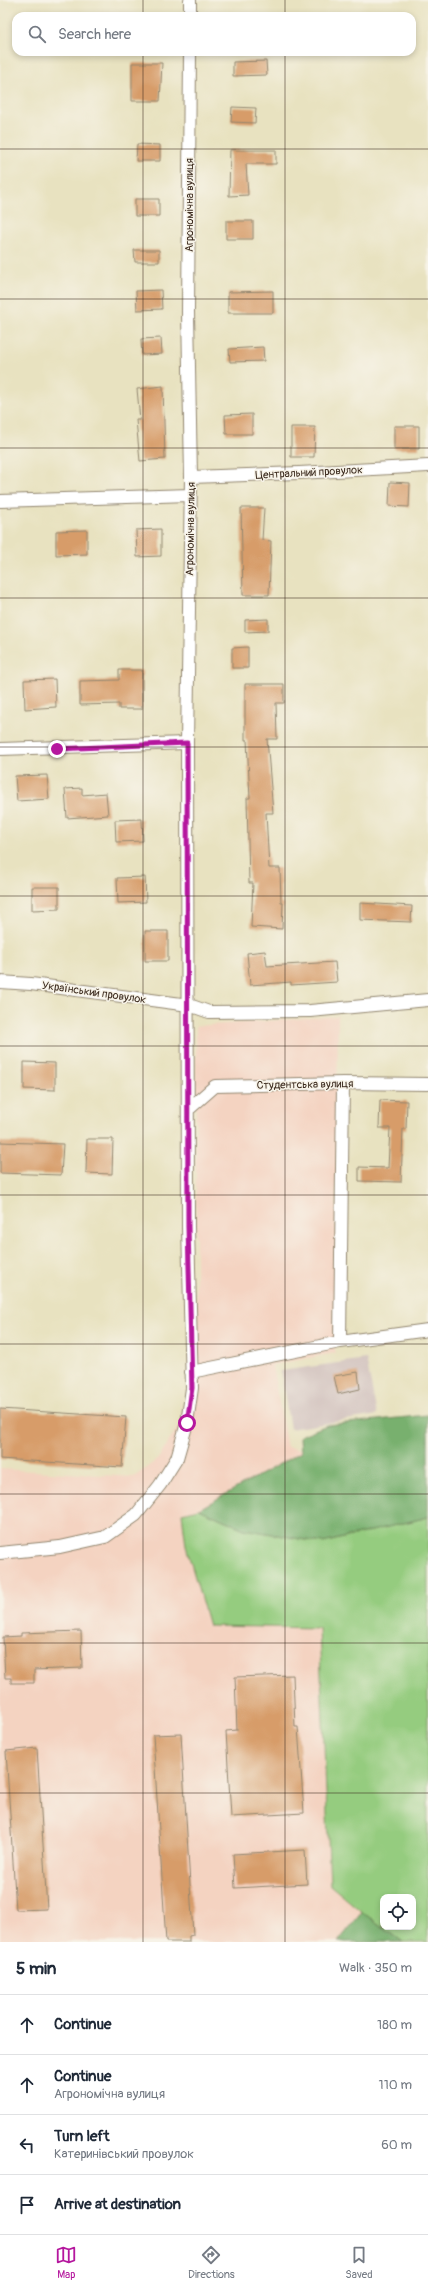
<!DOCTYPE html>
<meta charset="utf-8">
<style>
body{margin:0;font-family:Pangolin,sans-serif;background:#f6f6f7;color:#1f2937}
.controls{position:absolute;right:12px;bottom:12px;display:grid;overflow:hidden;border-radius:8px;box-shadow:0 2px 6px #0003}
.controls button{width:36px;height:36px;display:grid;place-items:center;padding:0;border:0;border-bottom:1px solid #e0e1e3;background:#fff;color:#1f2937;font:20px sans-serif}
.stop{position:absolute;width:12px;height:12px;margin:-9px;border:3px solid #b5179e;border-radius:50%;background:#fff}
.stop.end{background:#b5179e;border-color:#fff;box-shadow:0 1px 4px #0008}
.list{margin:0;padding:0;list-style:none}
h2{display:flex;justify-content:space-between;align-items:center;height:52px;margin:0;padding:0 16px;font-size:17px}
h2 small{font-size:13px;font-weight:400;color:#747a83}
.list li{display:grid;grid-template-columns:26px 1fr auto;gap:12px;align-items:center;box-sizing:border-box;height:60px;padding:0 16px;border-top:1px solid #e0e1e3}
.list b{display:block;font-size:15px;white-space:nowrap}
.list p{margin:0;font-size:13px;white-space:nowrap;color:#747a83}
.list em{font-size:13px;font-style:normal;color:#747a83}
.icon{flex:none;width:22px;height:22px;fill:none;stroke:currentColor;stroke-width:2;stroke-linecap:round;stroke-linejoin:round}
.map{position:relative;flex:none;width:428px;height:1942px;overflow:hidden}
.search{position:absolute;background:#fff;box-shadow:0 2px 6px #0003;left:12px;right:12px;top:12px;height:44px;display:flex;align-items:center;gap:10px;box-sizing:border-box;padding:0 14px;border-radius:12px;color:#747a83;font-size:15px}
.sheet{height:292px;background:#fff}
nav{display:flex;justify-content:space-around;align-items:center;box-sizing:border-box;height:56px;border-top:1px solid #e0e1e3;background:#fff;font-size:11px;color:#747a83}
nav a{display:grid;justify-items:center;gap:2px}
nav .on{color:#b5179e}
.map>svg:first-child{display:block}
.built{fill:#f4d3c1;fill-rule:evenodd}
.industrial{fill:#d0c0bc}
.green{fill:#95cc7f;stroke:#687b4e;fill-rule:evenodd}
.forest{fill:#78b06e;stroke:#5a6d46}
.building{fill:#d79c69}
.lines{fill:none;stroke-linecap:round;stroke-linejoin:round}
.street-casing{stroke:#92866f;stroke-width:14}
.street{stroke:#fff;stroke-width:12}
.route{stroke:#b5179e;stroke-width:5}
.grid{fill:none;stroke:#3b2a1e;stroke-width:1;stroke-opacity:0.55}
.labels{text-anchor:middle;stroke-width:3;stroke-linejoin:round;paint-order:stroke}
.street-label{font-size:11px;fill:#3b2a1e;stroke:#f7f3e8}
</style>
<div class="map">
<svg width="428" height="1942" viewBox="0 0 428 1942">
<rect width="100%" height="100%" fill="#f7f3e8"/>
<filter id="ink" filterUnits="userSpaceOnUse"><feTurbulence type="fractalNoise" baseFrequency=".025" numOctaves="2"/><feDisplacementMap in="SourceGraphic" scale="8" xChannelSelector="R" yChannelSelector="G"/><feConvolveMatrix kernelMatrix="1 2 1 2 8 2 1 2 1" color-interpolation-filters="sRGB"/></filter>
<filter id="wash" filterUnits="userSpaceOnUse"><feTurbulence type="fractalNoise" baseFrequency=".012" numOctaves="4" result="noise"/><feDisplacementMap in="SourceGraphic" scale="16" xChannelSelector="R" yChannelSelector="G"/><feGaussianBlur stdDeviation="0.9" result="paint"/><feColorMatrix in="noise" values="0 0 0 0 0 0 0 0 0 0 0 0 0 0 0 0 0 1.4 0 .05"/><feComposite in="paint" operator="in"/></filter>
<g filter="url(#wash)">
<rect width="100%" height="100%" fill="#e8e2c0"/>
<path class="built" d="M338 1016 335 1353 272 1365 287 1447 397 1468 428 1465V1942H0V1469L134 1477 158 1459 196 1398V1026ZM383 1897H413V1927H383Z"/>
<path class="industrial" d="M366 1359 377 1415 290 1429 281 1371Z"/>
<path class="green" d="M199 1509 244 1529 323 1543 428 1517V1942H403L362 1912 330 1885 319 1628 209 1626 186 1546 182 1513ZM383 1897H413V1927H383Z"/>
<path class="forest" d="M428 1415V1517L323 1543 244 1529 199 1509 301 1452 300 1436 327 1425Z
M362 1912 403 1942H338Z"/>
<g id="blocks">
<path class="building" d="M266 61 267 75 233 76V62Z
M132 63H162L160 101H132Z
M232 107 256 108 255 123 231 122Z
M137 144 160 145V161H136Z
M230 150H276V164H246L248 195 229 196Z
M135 199H159V216H135Z
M226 221H253V239H226Z
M134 250H159V262H135Z
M161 290 162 309 137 310 136 291Z
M273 291V313H228V292Z
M161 338 162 354 142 355 141 339Z
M263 347 264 361 230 362 229 349Z
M163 386 165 459 140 461 136 420H140L137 389Z
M252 414V434H226L225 415Z
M394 426H419V449H394Z
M291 427H315L314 457H291Z
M390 482 410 483 409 507 389 506Z
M241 508H264L262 540 271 541 269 595H243Z
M161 529V556L137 557 136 530Z
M87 530V554L56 555V531Z
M268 619V631L245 632V620Z
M248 647V668H232V648Z
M119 670H142V709H119V704L80 705V681L119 680Z
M55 679 56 707 25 709 24 680Z
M245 684H284V703H276L277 739H267L273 813H266L269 868H280L281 903H283L282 929 251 927 253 883H249L247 798H250L247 740H245Z
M47 775 49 799 17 801 15 776Z
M82 788V795L106 793 108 815 67 818 65 789Z
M142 819 143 841 116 842 115 820Z
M145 877 146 902 118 903 117 878Z
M32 887H59V909L32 910Z
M360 903 412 906 411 922 360 920Z
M145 931H168V961H145Z
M265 951 267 966 335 962 337 982 291 985V982L250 985 247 953Z
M24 1062 55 1063V1090L24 1089Z
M380 1100 407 1101 406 1129H403L401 1182 359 1181V1167L388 1168 390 1128H379Z
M87 1139H113L112 1174 86 1173Z
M0 1142 63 1144 61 1175 0 1173Z
M358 1372 360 1389 338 1394 334 1376Z
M0 1409 126 1417 122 1467 0 1459Z
M81 1631 82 1668 34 1670V1683H11V1678H5L3 1637 21 1636V1633Z
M293 1675 295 1727H298L304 1813 231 1817 226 1731 237 1730 235 1677Z
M181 1734 193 1935 189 1936V1942H166L153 1735Z
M37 1748 47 1909 16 1910 6 1751Z
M305 1850 307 1884 235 1888 233 1854Z"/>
</g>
</g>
<g filter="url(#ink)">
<use href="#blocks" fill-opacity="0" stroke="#92866f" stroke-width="1"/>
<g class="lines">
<g class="street-casing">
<path id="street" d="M190 0V16
M191 477 299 473 428 466
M0 501 190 495
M0 749 187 743
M0 982 31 984 189 1005 209 1012 310 1011 428 1000
M190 1108 215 1086 343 1083 428 1084
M340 1342 343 1083
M191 1372 340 1342 428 1330
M0 1553 60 1547 105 1537 136 1515 160 1485 177 1458 187 1423 192 1388 188 1227 187 743 191 477 188 312 190 52"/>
</g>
<use href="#street" class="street"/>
</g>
</g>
<g class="lines" filter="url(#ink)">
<path class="route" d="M57 749 187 743 188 1227 192 1388 187 1423"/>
</g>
<path class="grid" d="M143 0V16M285 0V16M143 52V1942M285 52V1942M0 149H428M0 299H428M0 448H428M0 598H428M0 747H428M0 896H428M0 1046H428M0 1195H428M0 1344H428M0 1494H428M0 1643H428M0 1793H428"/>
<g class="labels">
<g class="street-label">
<text transform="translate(189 205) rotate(-90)" y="4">Агрономічна вулиця</text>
<text transform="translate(309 472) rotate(-3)" y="4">Центральний провулок</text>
<text transform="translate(190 529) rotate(-89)" y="4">Агрономічна вулиця</text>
<text transform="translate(94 992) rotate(8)" y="4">Український провулок</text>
<text transform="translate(305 1084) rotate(-1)" y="4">Студентська вулиця</text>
</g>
</g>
</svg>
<div class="controls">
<button><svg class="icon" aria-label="locate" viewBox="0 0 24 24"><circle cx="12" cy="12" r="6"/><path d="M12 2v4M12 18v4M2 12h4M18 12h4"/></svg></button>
</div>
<div class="stop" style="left:187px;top:1423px"></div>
<div class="stop end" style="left:57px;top:749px"></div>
<div class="search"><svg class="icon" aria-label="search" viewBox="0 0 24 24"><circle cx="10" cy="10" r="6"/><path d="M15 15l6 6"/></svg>Search here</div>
</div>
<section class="sheet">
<h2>5 min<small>Walk · 350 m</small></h2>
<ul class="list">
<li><svg class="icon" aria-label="ahead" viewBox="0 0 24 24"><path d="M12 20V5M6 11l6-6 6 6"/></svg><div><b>Continue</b></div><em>180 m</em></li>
<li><svg class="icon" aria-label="ahead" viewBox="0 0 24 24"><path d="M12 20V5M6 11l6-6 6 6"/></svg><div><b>Continue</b><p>Агрономічна вулиця</p></div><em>110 m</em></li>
<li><svg class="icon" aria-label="left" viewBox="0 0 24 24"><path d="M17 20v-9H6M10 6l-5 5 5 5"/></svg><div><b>Turn left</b><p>Катеринівський провулок</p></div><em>60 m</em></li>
<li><svg class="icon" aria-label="arrive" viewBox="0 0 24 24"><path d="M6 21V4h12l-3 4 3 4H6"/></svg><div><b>Arrive at destination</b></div></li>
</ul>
</section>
<nav>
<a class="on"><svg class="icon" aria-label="map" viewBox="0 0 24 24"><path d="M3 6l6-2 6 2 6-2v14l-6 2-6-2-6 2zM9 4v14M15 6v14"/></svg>Map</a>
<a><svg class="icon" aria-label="directions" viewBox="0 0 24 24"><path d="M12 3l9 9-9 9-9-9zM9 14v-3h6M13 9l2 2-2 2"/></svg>Directions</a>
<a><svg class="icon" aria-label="saved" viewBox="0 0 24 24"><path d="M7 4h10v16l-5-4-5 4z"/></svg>Saved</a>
</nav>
